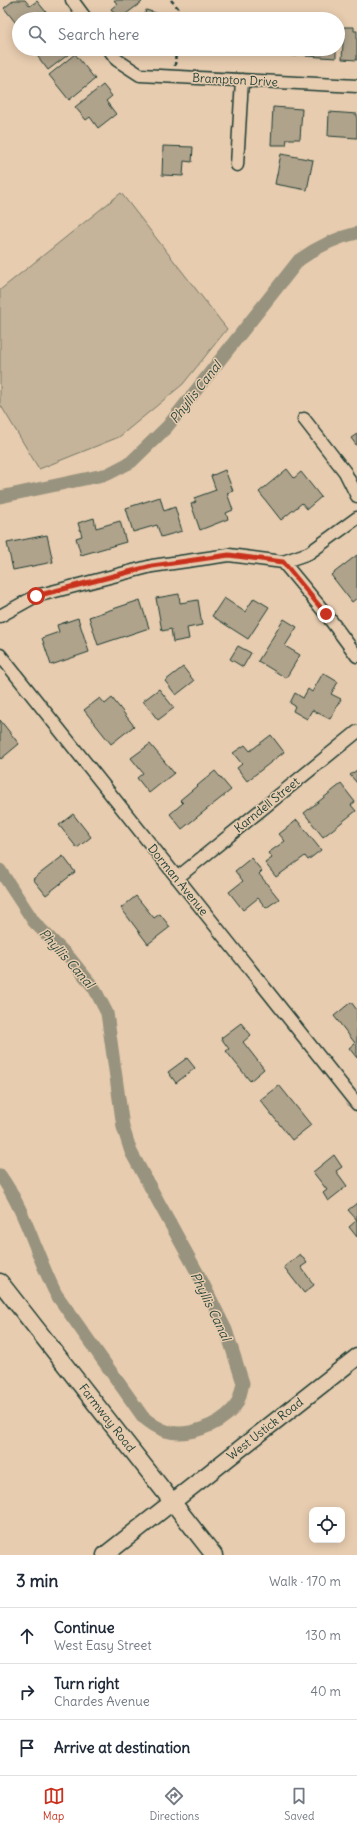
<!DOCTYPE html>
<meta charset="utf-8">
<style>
body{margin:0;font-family:Delius,sans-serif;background:#f6f6f7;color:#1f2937}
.controls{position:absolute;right:12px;bottom:12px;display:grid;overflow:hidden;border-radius:8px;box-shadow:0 2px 10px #0003}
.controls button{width:36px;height:36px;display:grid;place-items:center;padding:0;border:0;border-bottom:1px solid #e0e1e3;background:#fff;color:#1f2937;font:20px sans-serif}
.stop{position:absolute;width:12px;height:12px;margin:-9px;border:3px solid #c8321e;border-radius:50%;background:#fff}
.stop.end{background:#c8321e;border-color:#fff;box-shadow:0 1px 4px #0008}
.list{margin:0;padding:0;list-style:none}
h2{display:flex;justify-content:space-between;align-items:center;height:52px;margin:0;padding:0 16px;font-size:17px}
h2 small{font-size:13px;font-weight:400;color:#747a83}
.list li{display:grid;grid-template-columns:26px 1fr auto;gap:12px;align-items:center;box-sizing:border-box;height:56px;padding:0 16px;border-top:1px solid #e0e1e3}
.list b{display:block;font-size:15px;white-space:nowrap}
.list p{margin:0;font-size:13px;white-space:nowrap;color:#747a83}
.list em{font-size:13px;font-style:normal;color:#747a83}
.icon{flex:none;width:22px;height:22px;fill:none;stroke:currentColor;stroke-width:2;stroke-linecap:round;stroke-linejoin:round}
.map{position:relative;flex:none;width:357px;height:1555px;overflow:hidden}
.search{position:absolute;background:#fff;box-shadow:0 2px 10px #0003;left:12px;right:12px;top:12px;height:44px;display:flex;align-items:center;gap:10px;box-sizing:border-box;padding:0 14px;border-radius:22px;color:#747a83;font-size:15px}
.sheet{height:220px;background:#fff}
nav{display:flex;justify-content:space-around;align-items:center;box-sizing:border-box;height:56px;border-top:1px solid #e0e1e3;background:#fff;font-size:11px;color:#747a83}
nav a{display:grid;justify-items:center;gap:2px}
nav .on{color:#c8321e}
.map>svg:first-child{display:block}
.green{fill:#c6b49a;stroke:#727867}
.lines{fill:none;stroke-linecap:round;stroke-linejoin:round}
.canal{stroke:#98937e;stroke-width:13}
.building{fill:#b0a38c;stroke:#1f3d34}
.street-casing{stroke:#1f3d34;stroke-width:15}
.secondary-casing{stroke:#1f3d34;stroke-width:19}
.path{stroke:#1f3d34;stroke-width:2.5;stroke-dasharray:4 3;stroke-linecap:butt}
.street{stroke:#e7ccaf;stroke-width:12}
.secondary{stroke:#e7ccaf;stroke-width:16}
.route{stroke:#c8321e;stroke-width:5}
.labels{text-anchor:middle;stroke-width:3;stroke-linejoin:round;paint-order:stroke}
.street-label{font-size:12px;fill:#1f3d34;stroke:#e7ccaf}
.water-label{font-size:13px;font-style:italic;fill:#2b463b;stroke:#e7ccaf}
</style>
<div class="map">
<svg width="357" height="1555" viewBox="0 0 357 1555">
<rect width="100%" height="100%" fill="#e7ccaf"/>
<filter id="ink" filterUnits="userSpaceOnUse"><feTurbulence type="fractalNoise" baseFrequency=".025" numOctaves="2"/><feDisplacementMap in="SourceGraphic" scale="8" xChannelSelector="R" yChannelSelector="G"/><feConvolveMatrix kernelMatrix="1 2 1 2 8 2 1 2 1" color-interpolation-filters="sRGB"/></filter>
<g filter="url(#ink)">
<path class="green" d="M121 193 227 329 183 384 119 437 39 469 0 404V290Z"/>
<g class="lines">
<path class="canal" d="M0 497 108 474 131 462 167 427 299 260C317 247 335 238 357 233
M0 870 34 922 70 958 94 988 107 1013 123 1127 131 1152 203 1283 226 1330 243 1383C241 1392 239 1403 233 1409 219 1425 187 1438 166 1431 157 1428 150 1423 143 1417L56 1294C36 1255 26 1211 0 1175"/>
</g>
<path class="building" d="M14 0H25L30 6 37 1 46 12 38 19H19V27L4 8Z
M114 0H140L142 2 119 19 111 9 117 4Z
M146 10 166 16 165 19H137L139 14 144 16Z
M344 27H354V31H357V60L342 59Z
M32 49H71L73 51 48 70Z
M197 49H212V51L197 50Z
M233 49H247V52Z
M282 49H297V56L282 55Z
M306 49H336V58L306 56Z
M75 54 95 79 69 100 49 75Z
M103 85 112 96 106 101 116 114 98 128 90 117 86 120 75 107Z
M273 107 302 109 300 139H287L286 145H271Z
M329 112 357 114V138L328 136Z
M163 146 193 147 192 162 184 161 183 176 162 175Z
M281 154 313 160 307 190 275 184Z
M357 434V446L351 438Z
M287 469 294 478 301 472 321 497 307 509 302 503 281 520 259 492Z
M225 470 233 491 227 493 233 510 226 513 228 519 200 530 191 504 196 502 194 498 216 490 211 476Z
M160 497 164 511 175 507 182 531 161 537 157 525 133 532 126 508Z
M94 518 96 528 120 521 126 542 81 555 76 538 82 536 78 523Z
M47 535 53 562 13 570 7 543Z
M357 555V598L352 602 331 575Z
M179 594 180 603 198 600 202 625 187 628 189 639 173 642 171 629 162 631 156 598Z
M224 598 245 612 254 598 269 607 248 639 212 616Z
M140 600 149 628 98 645 89 617Z
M78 618 89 652 51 665 42 638 59 632 57 625Z
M284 619 297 627 285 646 300 655 286 678 258 661Z
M238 646 251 653 243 667 230 659Z
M183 667 194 681 176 695 165 681Z
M323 673 338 682 331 694 341 699 330 719 312 710 307 719 293 711 295 706 290 703 295 693 303 698 308 689 312 692Z
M159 689 174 708 158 720 143 701Z
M100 698 105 704 112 698 134 726 111 744 84 710Z
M0 720 19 744 1 759 0 758Z
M271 735 284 752 247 781 237 768 242 764 233 753 245 745 250 751Z
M150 744 174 773 149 793 137 778 143 773 131 758Z
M357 770V783L350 775Z
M215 771 231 790 182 829 170 814 183 803 180 800Z
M341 784 355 802 351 805 356 811 323 837 304 813Z
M73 814 91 837 77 848 59 825Z
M297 820 321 850 308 860 305 856 276 877 265 863 272 858 268 853 285 841 279 834Z
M63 856 75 872 46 895 33 879Z
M251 858 262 871 259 874 279 899 266 908 258 898 243 910 229 892 243 881 235 871Z
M136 896 154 918 160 914 170 927 148 944 121 908Z
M351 1002 357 1010V1058L349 1048 355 1043 334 1016Z
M241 1023 251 1035 243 1042 264 1069 250 1081 226 1051 229 1049 221 1038Z
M187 1058 195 1068 176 1083 168 1072Z
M279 1085 311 1125 292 1140 260 1100Z
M334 1155 342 1167 336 1171 347 1186 328 1201 323 1193 327 1190 313 1172Z
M357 1203V1237L349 1227 357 1220 348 1210Z
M300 1254 307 1263 301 1267 314 1285 304 1293 284 1267Z"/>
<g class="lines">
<g class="street-casing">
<path id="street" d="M72 0 86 19
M109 49 117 60 140 75 357 86
M237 165 242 80
M304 419 345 472 357 496
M283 562 326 614 357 656
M0 616 36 596 152 566 229 555 283 562 309 553 357 518
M0 655 357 1104
M177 878 357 732"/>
</g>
<g class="secondary-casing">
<path id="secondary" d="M0 1282 214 1555
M105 1555 357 1357"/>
</g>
<path class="path" d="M171 0 178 8 177 19
M175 66 176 49"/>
<use href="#street" class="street"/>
<use href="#secondary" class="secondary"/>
</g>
</g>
<g class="lines" filter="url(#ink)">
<path class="route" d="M36 596 152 566 229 555 283 562 326 614"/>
</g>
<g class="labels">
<g class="street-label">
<text transform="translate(235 80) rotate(3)" y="4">Brampton Drive</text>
<text transform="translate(267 805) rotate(-39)" y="4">Karndell Street</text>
<text transform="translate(178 880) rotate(51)" y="4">Dorman Avenue</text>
<text transform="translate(107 1418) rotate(52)" y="4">Farmway Road</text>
<text transform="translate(265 1429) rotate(-38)" y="4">West Ustick Road</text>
</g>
<g class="water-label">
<text transform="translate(195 392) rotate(-52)" y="5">Phyllis Canal</text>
<text transform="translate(67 958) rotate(48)" y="5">Phyllis Canal</text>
<text transform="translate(211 1306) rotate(64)" y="5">Phyllis Canal</text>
</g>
</g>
</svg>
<div class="controls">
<button><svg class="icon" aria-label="locate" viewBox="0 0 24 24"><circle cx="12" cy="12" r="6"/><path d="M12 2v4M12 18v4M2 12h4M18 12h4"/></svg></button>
</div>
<div class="stop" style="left:36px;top:596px"></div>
<div class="stop end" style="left:326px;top:614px"></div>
<div class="search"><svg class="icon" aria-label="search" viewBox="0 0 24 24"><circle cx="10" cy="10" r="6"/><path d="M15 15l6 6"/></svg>Search here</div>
</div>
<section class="sheet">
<h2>3 min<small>Walk · 170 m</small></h2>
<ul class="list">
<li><svg class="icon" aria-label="ahead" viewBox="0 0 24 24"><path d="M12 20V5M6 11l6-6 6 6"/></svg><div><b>Continue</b><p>West Easy Street</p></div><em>130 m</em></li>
<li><svg class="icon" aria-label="right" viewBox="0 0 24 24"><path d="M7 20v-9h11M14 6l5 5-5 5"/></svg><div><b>Turn right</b><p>Chardes Avenue</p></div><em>40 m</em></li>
<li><svg class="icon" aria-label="arrive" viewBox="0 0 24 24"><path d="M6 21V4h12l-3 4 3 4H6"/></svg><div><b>Arrive at destination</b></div></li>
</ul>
</section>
<nav>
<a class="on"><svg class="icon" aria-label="map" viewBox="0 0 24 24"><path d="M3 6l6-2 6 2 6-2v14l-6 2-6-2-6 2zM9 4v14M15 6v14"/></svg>Map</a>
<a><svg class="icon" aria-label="directions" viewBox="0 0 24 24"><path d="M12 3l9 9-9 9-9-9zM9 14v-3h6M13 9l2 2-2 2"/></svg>Directions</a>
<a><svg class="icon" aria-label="saved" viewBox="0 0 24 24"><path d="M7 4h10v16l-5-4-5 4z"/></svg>Saved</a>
</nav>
